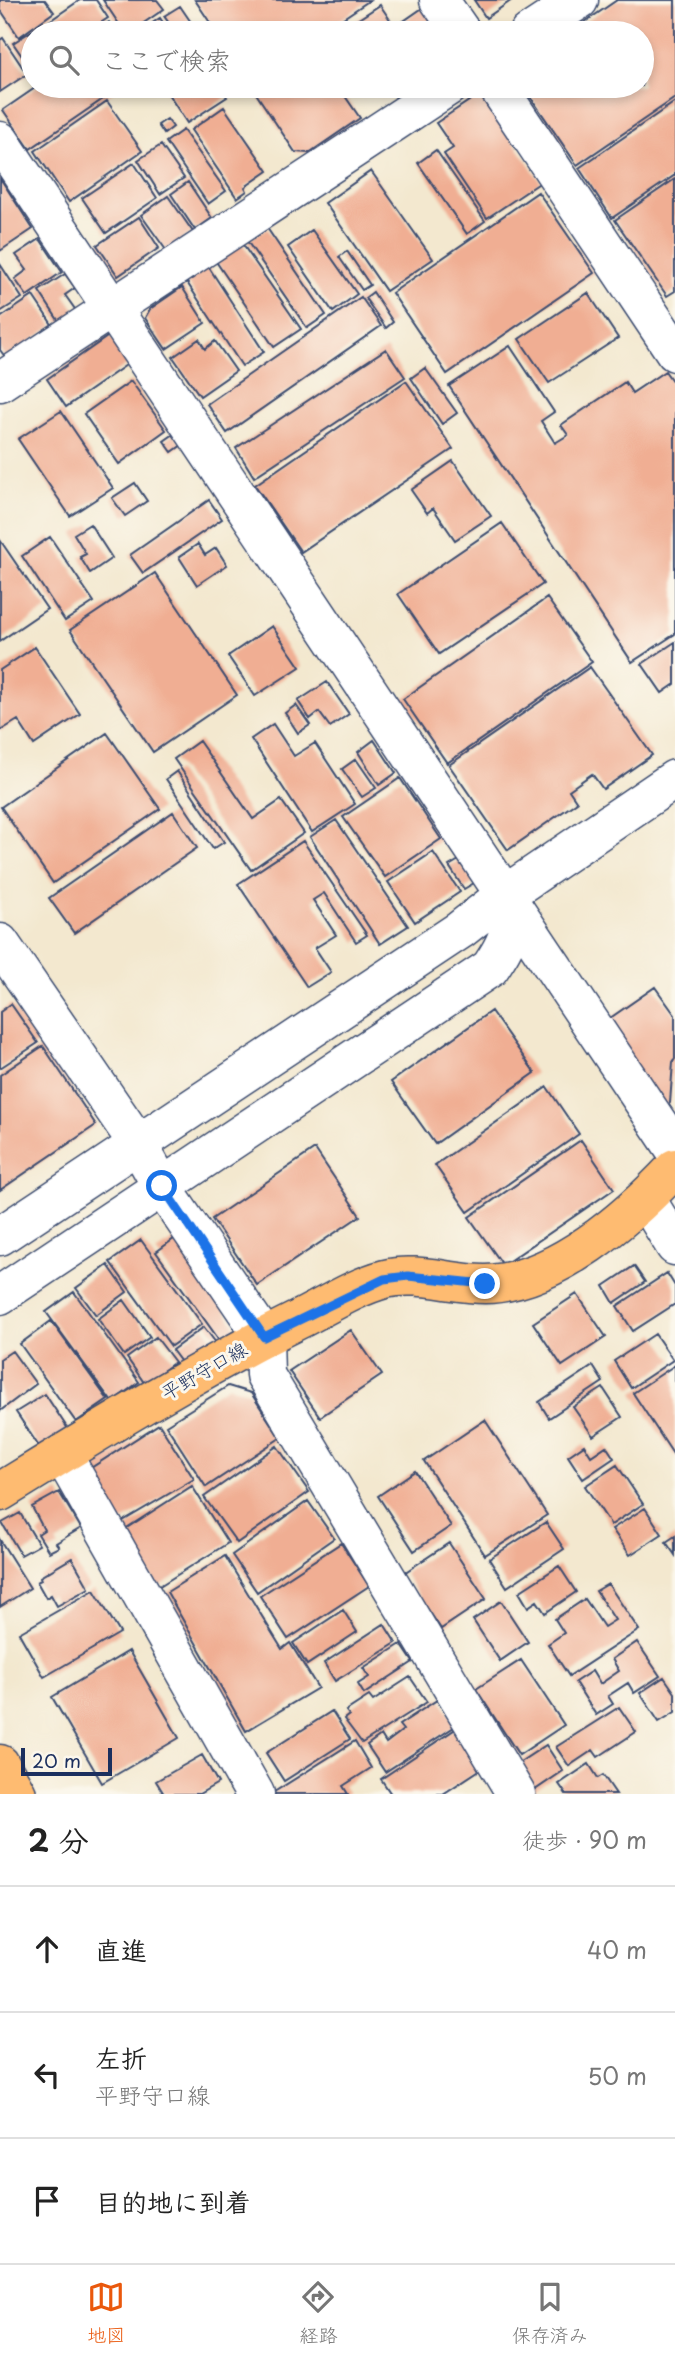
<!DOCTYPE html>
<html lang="ja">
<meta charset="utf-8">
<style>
body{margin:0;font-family:"Playpen Sans","Klee One",sans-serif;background:#f6f6f6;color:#222}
.scale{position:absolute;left:21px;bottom:18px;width:91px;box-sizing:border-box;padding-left:7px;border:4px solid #1b2f5e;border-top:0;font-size:19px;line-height:24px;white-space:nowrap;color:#1b2f5e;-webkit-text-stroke:5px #fbf7ec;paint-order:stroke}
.stop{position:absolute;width:21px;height:21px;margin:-16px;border:5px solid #1a73e8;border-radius:50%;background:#fff}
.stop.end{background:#1a73e8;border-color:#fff;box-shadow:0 2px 7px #0008}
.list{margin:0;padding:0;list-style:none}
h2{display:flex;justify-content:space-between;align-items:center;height:91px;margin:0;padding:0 28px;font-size:30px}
h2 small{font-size:23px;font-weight:400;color:#767676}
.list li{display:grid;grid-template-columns:46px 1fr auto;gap:21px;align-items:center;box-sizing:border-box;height:126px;padding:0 28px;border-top:2px solid #e0e0e0}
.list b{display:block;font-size:26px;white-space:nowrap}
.list p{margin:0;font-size:23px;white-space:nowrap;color:#767676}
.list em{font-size:23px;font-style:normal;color:#767676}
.icon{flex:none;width:38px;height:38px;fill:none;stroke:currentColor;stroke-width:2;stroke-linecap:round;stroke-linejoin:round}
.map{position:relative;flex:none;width:675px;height:1794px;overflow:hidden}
.search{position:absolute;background:#fff;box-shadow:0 4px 10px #0003;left:21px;right:21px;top:21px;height:77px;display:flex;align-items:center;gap:18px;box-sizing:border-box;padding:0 24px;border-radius:38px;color:#767676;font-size:26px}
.sheet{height:469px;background:#fff}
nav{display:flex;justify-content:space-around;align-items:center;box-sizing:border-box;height:98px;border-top:2px solid #e0e0e0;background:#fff;font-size:19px;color:#767676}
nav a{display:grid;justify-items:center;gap:4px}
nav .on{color:#ea580c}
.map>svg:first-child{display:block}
.building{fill:#f0ae93}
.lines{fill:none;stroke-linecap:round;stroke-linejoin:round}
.minor-casing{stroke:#3b4b6f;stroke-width:41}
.major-casing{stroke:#3b4b6f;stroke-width:41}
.highway-casing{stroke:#3b4b6f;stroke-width:41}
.minor{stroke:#fff;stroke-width:38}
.major{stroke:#febb71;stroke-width:38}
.highway{stroke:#febb71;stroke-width:38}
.route{stroke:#1a73e8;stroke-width:9}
.labels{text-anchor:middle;stroke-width:6;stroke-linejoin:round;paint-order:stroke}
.street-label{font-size:19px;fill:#1b2f5e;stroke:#fbf7ec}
</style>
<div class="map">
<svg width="675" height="1794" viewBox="0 0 675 1794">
<rect width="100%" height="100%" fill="#fbf7ec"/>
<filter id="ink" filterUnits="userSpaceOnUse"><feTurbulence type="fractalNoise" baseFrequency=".0143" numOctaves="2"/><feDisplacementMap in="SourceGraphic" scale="14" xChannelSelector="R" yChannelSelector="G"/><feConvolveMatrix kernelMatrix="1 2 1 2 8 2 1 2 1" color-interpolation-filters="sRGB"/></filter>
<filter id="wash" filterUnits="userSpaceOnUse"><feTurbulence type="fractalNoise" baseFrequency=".00686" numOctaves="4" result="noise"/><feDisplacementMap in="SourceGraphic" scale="28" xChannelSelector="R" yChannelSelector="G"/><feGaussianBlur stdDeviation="1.57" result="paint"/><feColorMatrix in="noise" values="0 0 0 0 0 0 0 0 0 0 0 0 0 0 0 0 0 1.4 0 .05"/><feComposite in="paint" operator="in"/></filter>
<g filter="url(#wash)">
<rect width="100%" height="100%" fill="#f3e8cf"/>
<g id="blocks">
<path class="building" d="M0 0H45L54 12 19 37 0 9Z
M80 0H96L108 18 85 33H55L48 22Z
M103 0H157L164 9 129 33H125Z
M195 0H370L321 33H217Z
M474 0H512L486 18Z
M617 0H675V98L577 165 523 86H642V33H569Z
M380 5 399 33H353L348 26Z
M180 6 197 31 193 33H176L164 16Z
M424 7 443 33H404L398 25Z
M160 18 170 33H138Z
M109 22 117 33H92Z
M41 25 46 33H33V58L26 62 13 43Z
M3 38 27 74 0 92V40Z
M38 86H46L48 89 52 86H122L30 149 3 110Z
M163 86H219L227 97 187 123Z
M257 86H338L360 118 309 153 295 152 253 89Z
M388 86H417L397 99Z
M481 93 541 182 487 218 444 154 453 148 436 123Z
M107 101 142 151 69 202 35 151Z
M675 102V175L612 218 579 168Z
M224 107 268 171 245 187 247 191 237 198 191 130Z
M167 119 173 127 164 134 158 125Z
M183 130 226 191 208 204 166 142Z
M161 145 184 178 160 194 138 160Z
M436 150 485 221 467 234 418 163Z
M134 163 157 198 106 233 82 198Z
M371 171 433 259 386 291 325 203Z
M0 178 33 229 0 251Z
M675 179V291L667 296 615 220Z
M188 182 212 218 195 230 171 194Z
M538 192 594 273 447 374 392 293Z
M168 196 193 232 166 250 141 215Z
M139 217 159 248 118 276 97 245Z
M267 228 326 315 307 328 247 241Z
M312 230 357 294 333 312 288 247Z
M40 239 62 272 27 296 15 279 27 270 16 255Z
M241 242 301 329 274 347 215 260Z
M347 251 370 285 362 290 339 257Z
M0 264 22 298 0 312Z
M208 266 264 352 242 366 186 281Z
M65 274 75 288 65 295 77 312 60 323 39 291Z
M182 287 205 323 166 349 145 318 150 309Z
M373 292 393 322 386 328 365 298Z
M588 293 618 338 549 383 519 339Z
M33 296 53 326 6 358 0 350V318Z
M361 297 381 326 227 433 207 404Z
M110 335 129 363 66 407 47 379Z
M199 339 205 349 215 341 236 371 200 396 173 357Z
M510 346 554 412 541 421 555 443 568 435 561 425 625 382 632 393 665 371 675 385V634L632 662 449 386Z
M386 349 405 377 254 477 236 448Z
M425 368 457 413 442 424 411 378Z
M131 381 166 430 119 464 84 414Z
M406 381 453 449 301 552 255 485Z
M61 411 113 488 70 516 18 439Z
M174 434 182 445 172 452 164 441Z
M453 461 491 516 455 540 433 508 427 513 411 490Z
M135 483 147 501 125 516 112 498Z
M209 500 222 519 143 573 130 555Z
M502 523 543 584 439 654 398 594Z
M90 524 112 558 90 573 80 557 86 554 74 534Z
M50 537 94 602 65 621 22 556Z
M0 540 47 609 0 641Z
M198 544 205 555 216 548 227 565 197 585 179 557Z
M155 573 237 695 153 752 70 630Z
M547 598 592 662 447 763 403 699Z
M272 626 300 667 255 696 228 656Z
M675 642V684L662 693 642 664Z
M35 647 80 714 34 745 18 720 0 731V670Z
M590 667 652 755 603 789 592 774 569 790 577 802 508 850 449 765Z
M327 682 349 714 330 727 319 712 310 719 298 701Z
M296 705 310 725 298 733 285 713Z
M273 724 294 756 315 743 355 804 312 832 251 739Z
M107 733 160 809 53 883 1 807Z
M374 740 396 773 379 785 358 752Z
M199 741 253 819 281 800 304 833 251 870 174 759Z
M356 759 376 788 362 797 342 769Z
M177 771 224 842 213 849 166 779Z
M400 778 441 839 385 877 343 817Z
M173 812 197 848 74 933 49 898Z
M336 820 408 926 380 944 310 837Z
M303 841 367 935 356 942 324 893 313 900 336 935 315 948 331 972 307 987 238 884Z
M433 852 460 892 415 922 388 882Z
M459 860 474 883 464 889 449 866Z
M655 987 675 1015V1059L673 1062 670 1103 662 1108 603 1023Z
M11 1004 38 1043 0 1068V1012Z
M491 1011 535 1073 435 1144 391 1082Z
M43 1046 96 1125 0 1190V1075Z
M547 1087 579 1134 468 1212 435 1165Z
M581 1140 614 1189 503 1265 469 1217Z
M315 1149 360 1216 257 1285 212 1219Z
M178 1236 237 1329 220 1341 156 1252Z
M141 1240 202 1324 171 1346 110 1262Z
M108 1265 127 1292 96 1315 76 1288Z
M634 1266 645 1282 614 1303 604 1286Z
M667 1273 675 1286V1304L633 1331 617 1306Z
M74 1292 139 1382 112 1402 46 1312Z
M577 1294 606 1337 562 1366 533 1323Z
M124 1300 150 1337 124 1355 98 1319Z
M51 1321 108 1400 76 1422 20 1344Z
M204 1327 216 1343 184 1366 172 1350Z
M351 1330 382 1375 320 1417 289 1371Z
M655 1334 673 1360 631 1388 614 1361Z
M156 1337 175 1362 145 1384 127 1358Z
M12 1351 36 1384 0 1411V1359Z
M675 1365V1457L633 1393Z
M593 1366 603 1382 549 1418 539 1402Z
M228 1386 251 1393 280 1438 206 1487 166 1425Z
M603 1388 622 1417 593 1436 573 1407Z
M45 1394 68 1429 40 1448 16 1412Z
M485 1420 547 1515 485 1555 424 1461Z
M159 1424 194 1479 116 1525 91 1468Z
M584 1445 591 1456 606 1446 614 1458 583 1479 568 1456Z
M277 1446 309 1492 237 1543 204 1497Z
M617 1465 643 1504 611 1525 585 1486Z
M415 1471 451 1526 414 1551 378 1496Z
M192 1486 228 1543 158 1587 122 1531Z
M59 1492 81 1528 56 1543 59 1547 49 1552 38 1534 44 1530 32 1507Z
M308 1501 334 1538 257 1592 232 1555Z
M645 1508 662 1534 630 1555 612 1529Z
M20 1513 39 1545 21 1555 2 1523Z
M546 1522 564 1549 507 1587 489 1559Z
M675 1536V1555L666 1542Z
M0 1540 30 1588 0 1607Z
M341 1543 369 1586 288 1639 260 1596Z
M449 1543 486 1599 441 1629 404 1573Z
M225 1556 282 1649 290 1643 318 1688 246 1731 167 1592Z
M72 1558 89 1588 57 1606 51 1595 46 1598 37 1582 41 1580 40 1577Z
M559 1566 576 1592 545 1613 537 1601 528 1607 519 1592Z
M608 1584 639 1630 569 1676 548 1644 564 1633 555 1619 585 1599 604 1627 615 1620 596 1591Z
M94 1590 120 1633 44 1677 19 1633Z
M501 1601 528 1642 500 1661 473 1620Z
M343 1610 357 1632 307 1665 293 1643Z
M384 1624 396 1643 335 1681 324 1663Z
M637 1642 660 1676 634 1693 628 1683 608 1696 613 1704 596 1715 575 1682 592 1671 600 1684 619 1671 612 1659Z
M401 1644 413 1662 364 1694 358 1684 369 1677 363 1668Z
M129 1651 179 1738 102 1783 52 1697Z
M521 1660 564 1725 519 1755 476 1689Z
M410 1677 427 1702 362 1743 344 1719 349 1715 346 1711 369 1696 373 1701Z
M664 1677 675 1693V1712L659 1722 640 1693Z
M440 1698 457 1725 385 1772 367 1745 381 1735 386 1743 403 1730 399 1725Z
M619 1707 636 1732 598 1757 593 1750 569 1766 556 1747Z
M332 1711 350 1739 284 1781 266 1753Z
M457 1728 484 1767 443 1794H391L381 1779Z
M355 1741 371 1768 343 1786 348 1794H271Z
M546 1745 563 1771 535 1790 517 1764Z
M202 1755 218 1783 199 1794H164L156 1781Z
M589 1764 598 1778 603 1775 616 1794H566L559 1784Z"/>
</g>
</g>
<g filter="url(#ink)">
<use href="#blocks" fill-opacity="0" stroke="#3b4b6f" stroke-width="2"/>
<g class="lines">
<g class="minor-casing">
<path id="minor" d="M439 0 462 33
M529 33 579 0
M497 86 675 352
M0 141 675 1149
M0 382 449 86
M0 943 138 1144 162 1187 264 1337 265 1375 516 1794
M646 1199 675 1246
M0 1236 460 930 506 894 675 779
M0 1295 490 968C511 937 511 932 506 894
M62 1454 255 1794"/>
</g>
<g class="major-casing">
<path id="major" d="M0 1492C96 1433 197 1370 298 1320 326 1306 355 1287 385 1279 417 1271 452 1284 485 1284 555 1283 629 1217 675 1168"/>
</g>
<g class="highway-casing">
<path id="highway" d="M0 1764 17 1794"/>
</g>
<use href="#minor" class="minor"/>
<use href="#major" class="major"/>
<use href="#highway" class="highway"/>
</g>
</g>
<g class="lines" filter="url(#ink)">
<path class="route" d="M162 1186 264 1337 384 1279 408 1276 485 1284"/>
</g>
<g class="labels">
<g class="street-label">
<text transform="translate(204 1371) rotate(-30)" y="7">平野守口線</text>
</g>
</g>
</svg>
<div class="scale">20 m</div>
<div class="stop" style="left:162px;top:1186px"></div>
<div class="stop end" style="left:485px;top:1284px"></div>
<div class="search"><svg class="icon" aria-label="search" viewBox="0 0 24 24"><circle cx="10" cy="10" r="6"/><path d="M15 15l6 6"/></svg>ここで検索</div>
</div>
<section class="sheet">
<h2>2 分<small>徒歩 · 90 m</small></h2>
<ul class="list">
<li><svg class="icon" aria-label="ahead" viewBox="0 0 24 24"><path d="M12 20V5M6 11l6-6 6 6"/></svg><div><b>直進</b></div><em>40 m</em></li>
<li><svg class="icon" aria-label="left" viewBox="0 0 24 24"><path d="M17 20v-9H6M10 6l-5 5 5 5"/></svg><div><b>左折</b><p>平野守口線</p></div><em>50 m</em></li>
<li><svg class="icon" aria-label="arrive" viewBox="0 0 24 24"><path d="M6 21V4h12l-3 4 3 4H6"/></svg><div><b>目的地に到着</b></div></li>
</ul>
</section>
<nav>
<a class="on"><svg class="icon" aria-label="map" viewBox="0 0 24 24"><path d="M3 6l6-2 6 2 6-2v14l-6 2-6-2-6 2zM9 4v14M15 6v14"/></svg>地図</a>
<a><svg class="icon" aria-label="directions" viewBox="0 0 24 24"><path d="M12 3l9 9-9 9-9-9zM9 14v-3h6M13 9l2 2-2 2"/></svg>経路</a>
<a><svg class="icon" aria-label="saved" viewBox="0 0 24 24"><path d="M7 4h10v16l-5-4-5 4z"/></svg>保存済み</a>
</nav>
